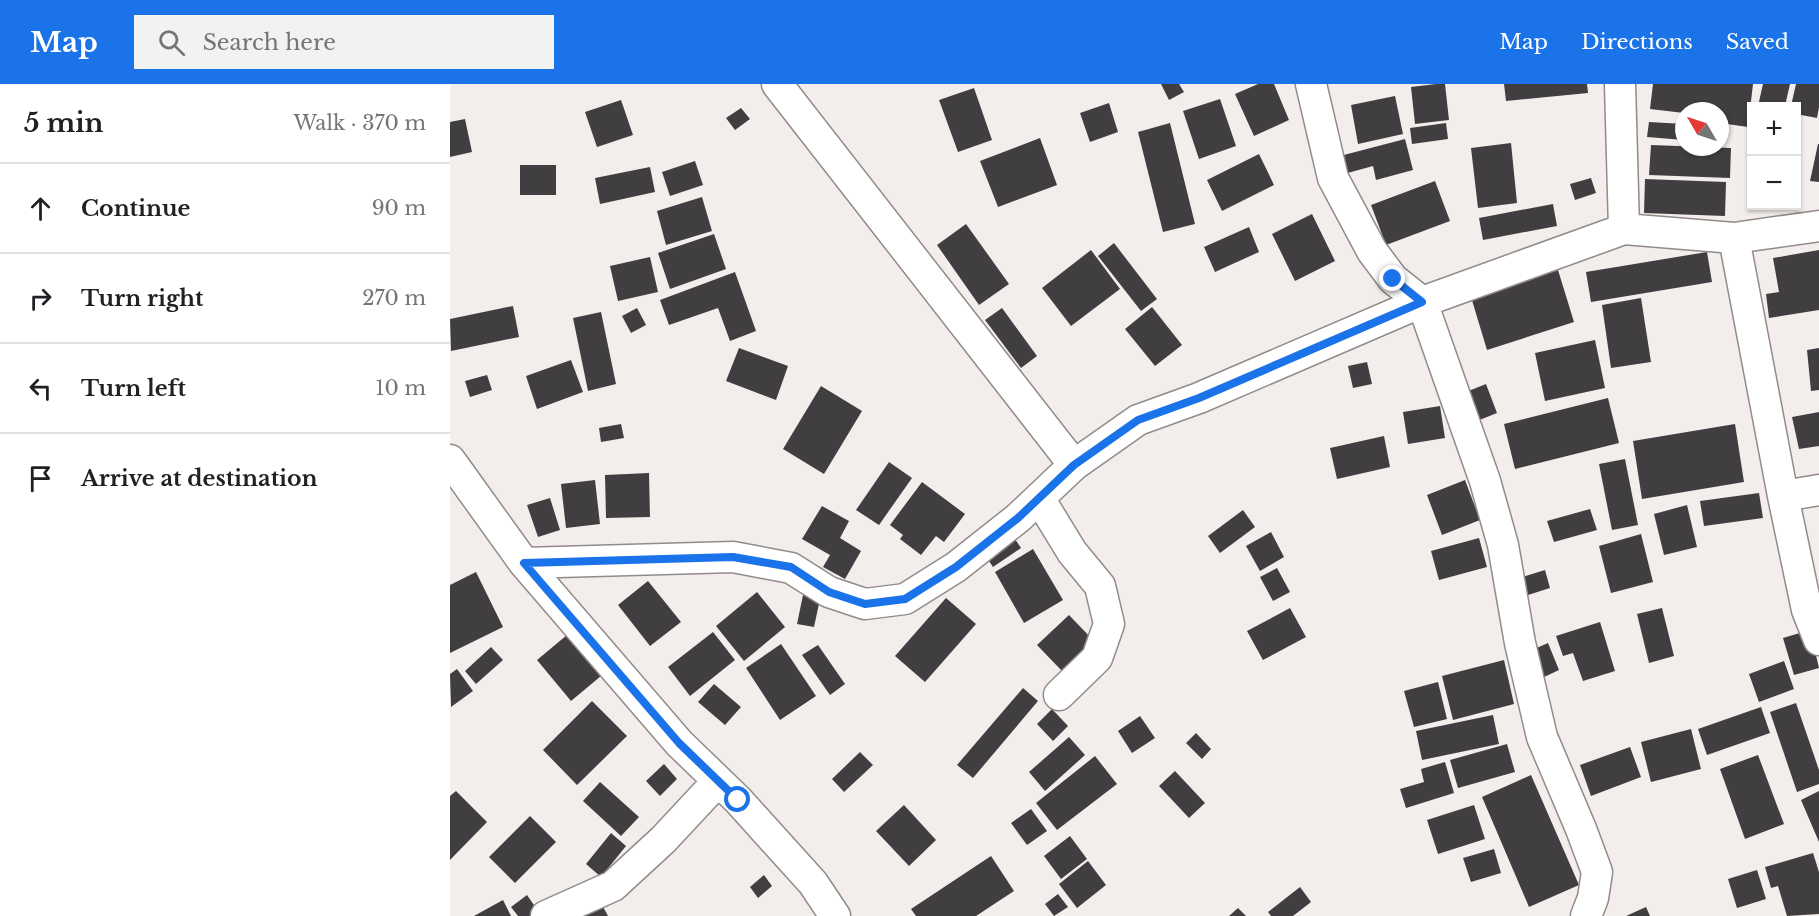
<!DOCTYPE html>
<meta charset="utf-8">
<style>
body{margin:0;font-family:"Libre Baskerville",serif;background:#f2f2f2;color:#202124}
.controls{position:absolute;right:18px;top:18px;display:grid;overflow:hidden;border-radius:0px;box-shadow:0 2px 4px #0004}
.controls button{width:54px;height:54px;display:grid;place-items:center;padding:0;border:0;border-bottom:2px solid #e0e0e0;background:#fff;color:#202124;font:30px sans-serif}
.compass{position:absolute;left:1225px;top:18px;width:54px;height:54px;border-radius:50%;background:#fff;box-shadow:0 2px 4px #0004;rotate:309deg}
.stop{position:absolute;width:18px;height:18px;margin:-14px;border:4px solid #1a73e8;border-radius:50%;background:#fff}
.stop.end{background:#1a73e8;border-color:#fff;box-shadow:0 2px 6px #0008}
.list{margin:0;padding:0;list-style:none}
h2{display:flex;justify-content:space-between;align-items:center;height:78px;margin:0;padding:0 24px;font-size:26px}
h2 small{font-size:20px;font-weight:400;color:#757577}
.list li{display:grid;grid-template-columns:39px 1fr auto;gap:18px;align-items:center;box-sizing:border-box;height:90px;padding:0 24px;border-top:2px solid #e0e0e0}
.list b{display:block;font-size:22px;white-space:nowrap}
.list em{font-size:20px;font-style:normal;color:#757577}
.icon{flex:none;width:33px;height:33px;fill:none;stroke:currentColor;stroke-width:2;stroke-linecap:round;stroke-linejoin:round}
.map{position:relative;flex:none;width:1369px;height:832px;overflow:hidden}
header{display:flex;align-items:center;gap:36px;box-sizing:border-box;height:84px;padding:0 30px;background:#1a73e8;color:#fff}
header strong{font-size:28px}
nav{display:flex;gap:33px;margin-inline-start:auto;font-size:21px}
.search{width:420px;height:54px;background:#f2f2f2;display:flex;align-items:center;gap:15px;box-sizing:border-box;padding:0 21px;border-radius:0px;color:#757577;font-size:22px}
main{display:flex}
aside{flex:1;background:#fff}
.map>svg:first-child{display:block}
.building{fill:#413e41}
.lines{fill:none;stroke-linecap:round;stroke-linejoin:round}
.street-casing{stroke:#918b89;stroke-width:33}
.street{stroke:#fff;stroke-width:30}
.route{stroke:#1a73e8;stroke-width:8}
</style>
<header>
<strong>Map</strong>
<div class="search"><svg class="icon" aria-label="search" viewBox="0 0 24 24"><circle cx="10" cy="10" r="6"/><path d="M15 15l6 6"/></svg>Search here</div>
<nav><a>Map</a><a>Directions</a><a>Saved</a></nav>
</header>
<main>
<aside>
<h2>5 min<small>Walk · 370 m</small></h2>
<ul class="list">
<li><svg class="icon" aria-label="ahead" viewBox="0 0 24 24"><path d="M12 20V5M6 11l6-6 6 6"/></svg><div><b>Continue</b></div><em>90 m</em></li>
<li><svg class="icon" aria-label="right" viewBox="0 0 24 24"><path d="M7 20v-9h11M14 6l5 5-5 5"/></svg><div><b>Turn right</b></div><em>270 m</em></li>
<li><svg class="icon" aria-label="left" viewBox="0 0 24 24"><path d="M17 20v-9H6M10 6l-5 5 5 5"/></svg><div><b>Turn left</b></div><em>10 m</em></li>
<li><svg class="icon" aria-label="arrive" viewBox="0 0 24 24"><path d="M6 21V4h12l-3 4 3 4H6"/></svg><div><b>Arrive at destination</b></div></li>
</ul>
</aside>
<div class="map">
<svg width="1369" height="832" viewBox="0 0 1369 832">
<rect width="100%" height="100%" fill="#f3eeeb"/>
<path class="building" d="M711 0H729L734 8 719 16Z
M808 0H824L839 36 804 52 785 10Z
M986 0H995L999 36 965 40 961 3Z
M1054 0H1137L1138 9 1056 17Z
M1203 0H1303L1298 43 1270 39V27H1234V29L1200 25Z
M1313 0H1340L1335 22H1308Z
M1346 0H1369V23L1367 34 1346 30V22H1341Z
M524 4 542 56 508 68 489 16Z
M945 12 953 50 908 60 901 21Z
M770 15 786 62 749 75 733 27Z
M171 16 183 51 147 63 135 28Z
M659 19 668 48 640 58 630 29Z
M291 24 300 35 285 46 276 34Z
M15 35 22 68 0 73V38Z
M1199 38 1234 40V56L1197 53Z
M720 39 745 140 713 148 688 48Z
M996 39 998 55 962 60 960 44Z
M590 54 607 101 548 123 530 77Z
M955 55 963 86 926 96 923 82 894 90 890 72Z
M1061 59 1067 119 1028 124 1021 64Z
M1368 60H1369V98L1360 97Z
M1201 61 1281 64 1280 94 1199 91Z
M809 70 824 101 772 127 757 96Z
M245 77 253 101 220 112 212 88Z
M70 81H106V111H70Z
M200 83 205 108 150 120 145 94Z
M1141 94 1146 109 1125 116 1120 100Z
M1195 95 1276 98 1275 132 1194 129Z
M985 97 1000 137 936 161 921 121Z
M252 113 262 147 216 161 207 127Z
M1103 120 1107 142 1033 156 1029 134Z
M862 130 885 177 845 197 822 150Z
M516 140 559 200 529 221 487 161Z
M799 143 809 168 765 188 754 163Z
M264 150 276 185 220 205 208 169Z
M664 159 707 215 691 227 648 172Z
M641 166 670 205 621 242 592 204Z
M1369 166V226L1319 234 1316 210 1329 208 1323 174Z
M1257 168 1262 198 1141 218 1136 188Z
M200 173 208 208 168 217 160 182Z
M1108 186 1124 238 1037 266 1021 213Z
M285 188 306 247 280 257 268 224 219 241 210 216Z
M1191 214 1201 278 1161 284 1152 221Z
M63 222 69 253 1 267 0 235Z
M702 223 732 261 705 282 675 245Z
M187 224 196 241 181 249 172 232Z
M552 224 587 272 571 284 535 236Z
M151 228 166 300 138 307 123 234Z
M1145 256 1155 304 1095 317 1085 269Z
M289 264 338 282 326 316 276 297Z
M1369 264V306L1361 307 1357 266Z
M121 276 133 308 87 325 76 292Z
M917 278 922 300 903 304 898 282Z
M37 291 42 306 20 313 15 297Z
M1036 300 1047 329 1027 337 1016 308Z
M371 302 412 327 374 390 333 365Z
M1158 314 1169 359 1065 385 1054 340Z
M990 322 995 354 958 360 953 328Z
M1369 328V362L1349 365 1342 333Z
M171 340 174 354 151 358 149 344Z
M1285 340 1294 398 1192 415 1183 357Z
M934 352 940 383 887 395 880 364Z
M1175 375 1188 441 1162 446 1149 380Z
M439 378 462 394 429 441 406 426Z
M199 389 200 433 156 434 155 391Z
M145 396 150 440 116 444 111 400Z
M1015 396 1030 436 992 451 977 411Z
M472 398 515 430 494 458 486 452 471 471 450 455 453 451 440 441Z
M1309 409 1313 434 1254 442 1250 417Z
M100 414 110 446 88 453 77 421Z
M1237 421 1247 463 1214 471 1204 430Z
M372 422 399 437 390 454 411 467 395 495 373 483 380 471 352 455Z
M1140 425 1147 446 1104 458 1097 437Z
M793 426 805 443 770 469 758 452Z
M821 448 834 473 810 487 796 462Z
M561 449 571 464 543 483 533 468Z
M1191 450 1203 498 1161 509 1149 462Z
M1029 454 1037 483 989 496 981 467Z
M583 465 613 516 574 539 545 488Z
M827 484 840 508 823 517 810 493Z
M1095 486 1100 504 1078 511 1072 493Z
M26 488 53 543 0 569V501Z
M198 497 231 538 200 562 168 521Z
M307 508 335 543 294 577 266 542Z
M353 511 370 515 364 543 347 540Z
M496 514 526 540 475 598 445 572Z
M840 524 856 553 813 576 797 547Z
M1212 524 1224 572 1199 579 1187 530Z
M619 531 644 557 612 587 587 561Z
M1150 538 1165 587 1133 597 1123 569 1113 572 1106 552Z
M1360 546 1369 584 1344 591 1333 554Z
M263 548 285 576 240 612 218 583Z
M117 551 151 592 121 617 87 576Z
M1098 559 1109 586 1092 594 1080 567Z
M331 560 366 612 330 636 296 584Z
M368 561 395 600 380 611 352 571Z
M41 563 53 576 26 600 15 587Z
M1054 576 1064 620 1003 636 992 592Z
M1334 577 1344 605 1309 618 1299 590Z
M7 585 23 607 1 623 0 590Z
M988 598 997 635 964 643 954 607Z
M264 600 291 623 275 641 248 618Z
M573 604 588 617 523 694 507 681Z
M142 617 177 652 127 701 93 666Z
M1346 619 1369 686V700L1347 708 1320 628Z
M1311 623 1320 649 1257 671 1248 645Z
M602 625 618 642 603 657 587 640Z
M1043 631 1049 660 972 676 966 647Z
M690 632 705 654 682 669 668 647Z
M1241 645 1251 685 1201 698 1191 658Z
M746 649 761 665 752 675 736 659Z
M619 653 635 671 595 707 579 688Z
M1057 660 1065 688 1008 704 1000 676Z
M1180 663 1191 693 1141 712 1130 681Z
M410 668 423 681 394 708 382 695Z
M1308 671 1334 740 1295 755 1270 685Z
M645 672 667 700 607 746 586 719Z
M995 678 1004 709 956 724 950 705 974 698 971 685Z
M214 680 227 695 210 712 196 697Z
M725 687 755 719 739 734 709 702Z
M1081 691 1129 801 1079 823 1032 713Z
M150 698 189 733 171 752 133 717Z
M6 707 37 738 0 776V712Z
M1369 707V758L1351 716Z
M454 721 486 756 459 782 426 747Z
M1024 721 1035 755 988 770 977 736Z
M581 725 597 747 577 761 561 739Z
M80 732 106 758 65 799 39 773Z
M161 749 176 762 151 793 136 780Z
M620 752 637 775 611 795 594 772Z
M1044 765 1051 789 1021 798 1013 774Z
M1363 769 1369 788V830L1337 832 1328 802 1321 804 1315 783Z
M541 772 564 807 526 832H466L461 825Z
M638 777 656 801 627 824 609 800Z
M1307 786 1316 815 1287 824 1278 795Z
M314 791 322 802 308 814 300 803Z
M850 803 861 818 843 832H821L818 828Z
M608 810 618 823 604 832 595 820Z
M77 811 88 827 81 832H68L61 823Z
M53 816 61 832H24Z
M151 819 158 832H127Z
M1196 823 1200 832H1176Z
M788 824 796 832H779Z"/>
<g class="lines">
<g class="street-casing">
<path id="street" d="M327 0 624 381 688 336 749 314 972 218 1035 397 1053 461 1070 559 1092 653 1131 745 1147 788 1143 814 1136 832
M861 0 883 94 922 167 943 195 972 218 1174 145 1284 154 1369 142
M1170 0 1174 145
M1284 154 1333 412 1357 526 1369 556
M0 376 74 479 229 659 288 716 363 799 385 832
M1333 412 1369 406
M589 414 622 468 650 502 659 540 647 574 609 611
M74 479 283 473 341 484 379 508 415 520 455 515 506 483 568 434 624 381
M96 832 163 802 213 756 268 697"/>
</g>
<use href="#street" class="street"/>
</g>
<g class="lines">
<path class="route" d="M288 716 229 659 74 479 283 473 341 483 379 508 415 520 455 515 506 483 568 434 624 381 688 336 749 314 972 218 943 195"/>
</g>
</svg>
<div class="controls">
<button>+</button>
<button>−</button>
</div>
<svg class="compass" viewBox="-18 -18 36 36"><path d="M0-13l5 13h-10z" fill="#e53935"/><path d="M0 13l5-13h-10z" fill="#757577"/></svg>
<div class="stop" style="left:288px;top:716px"></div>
<div class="stop end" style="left:943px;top:195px"></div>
</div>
</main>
